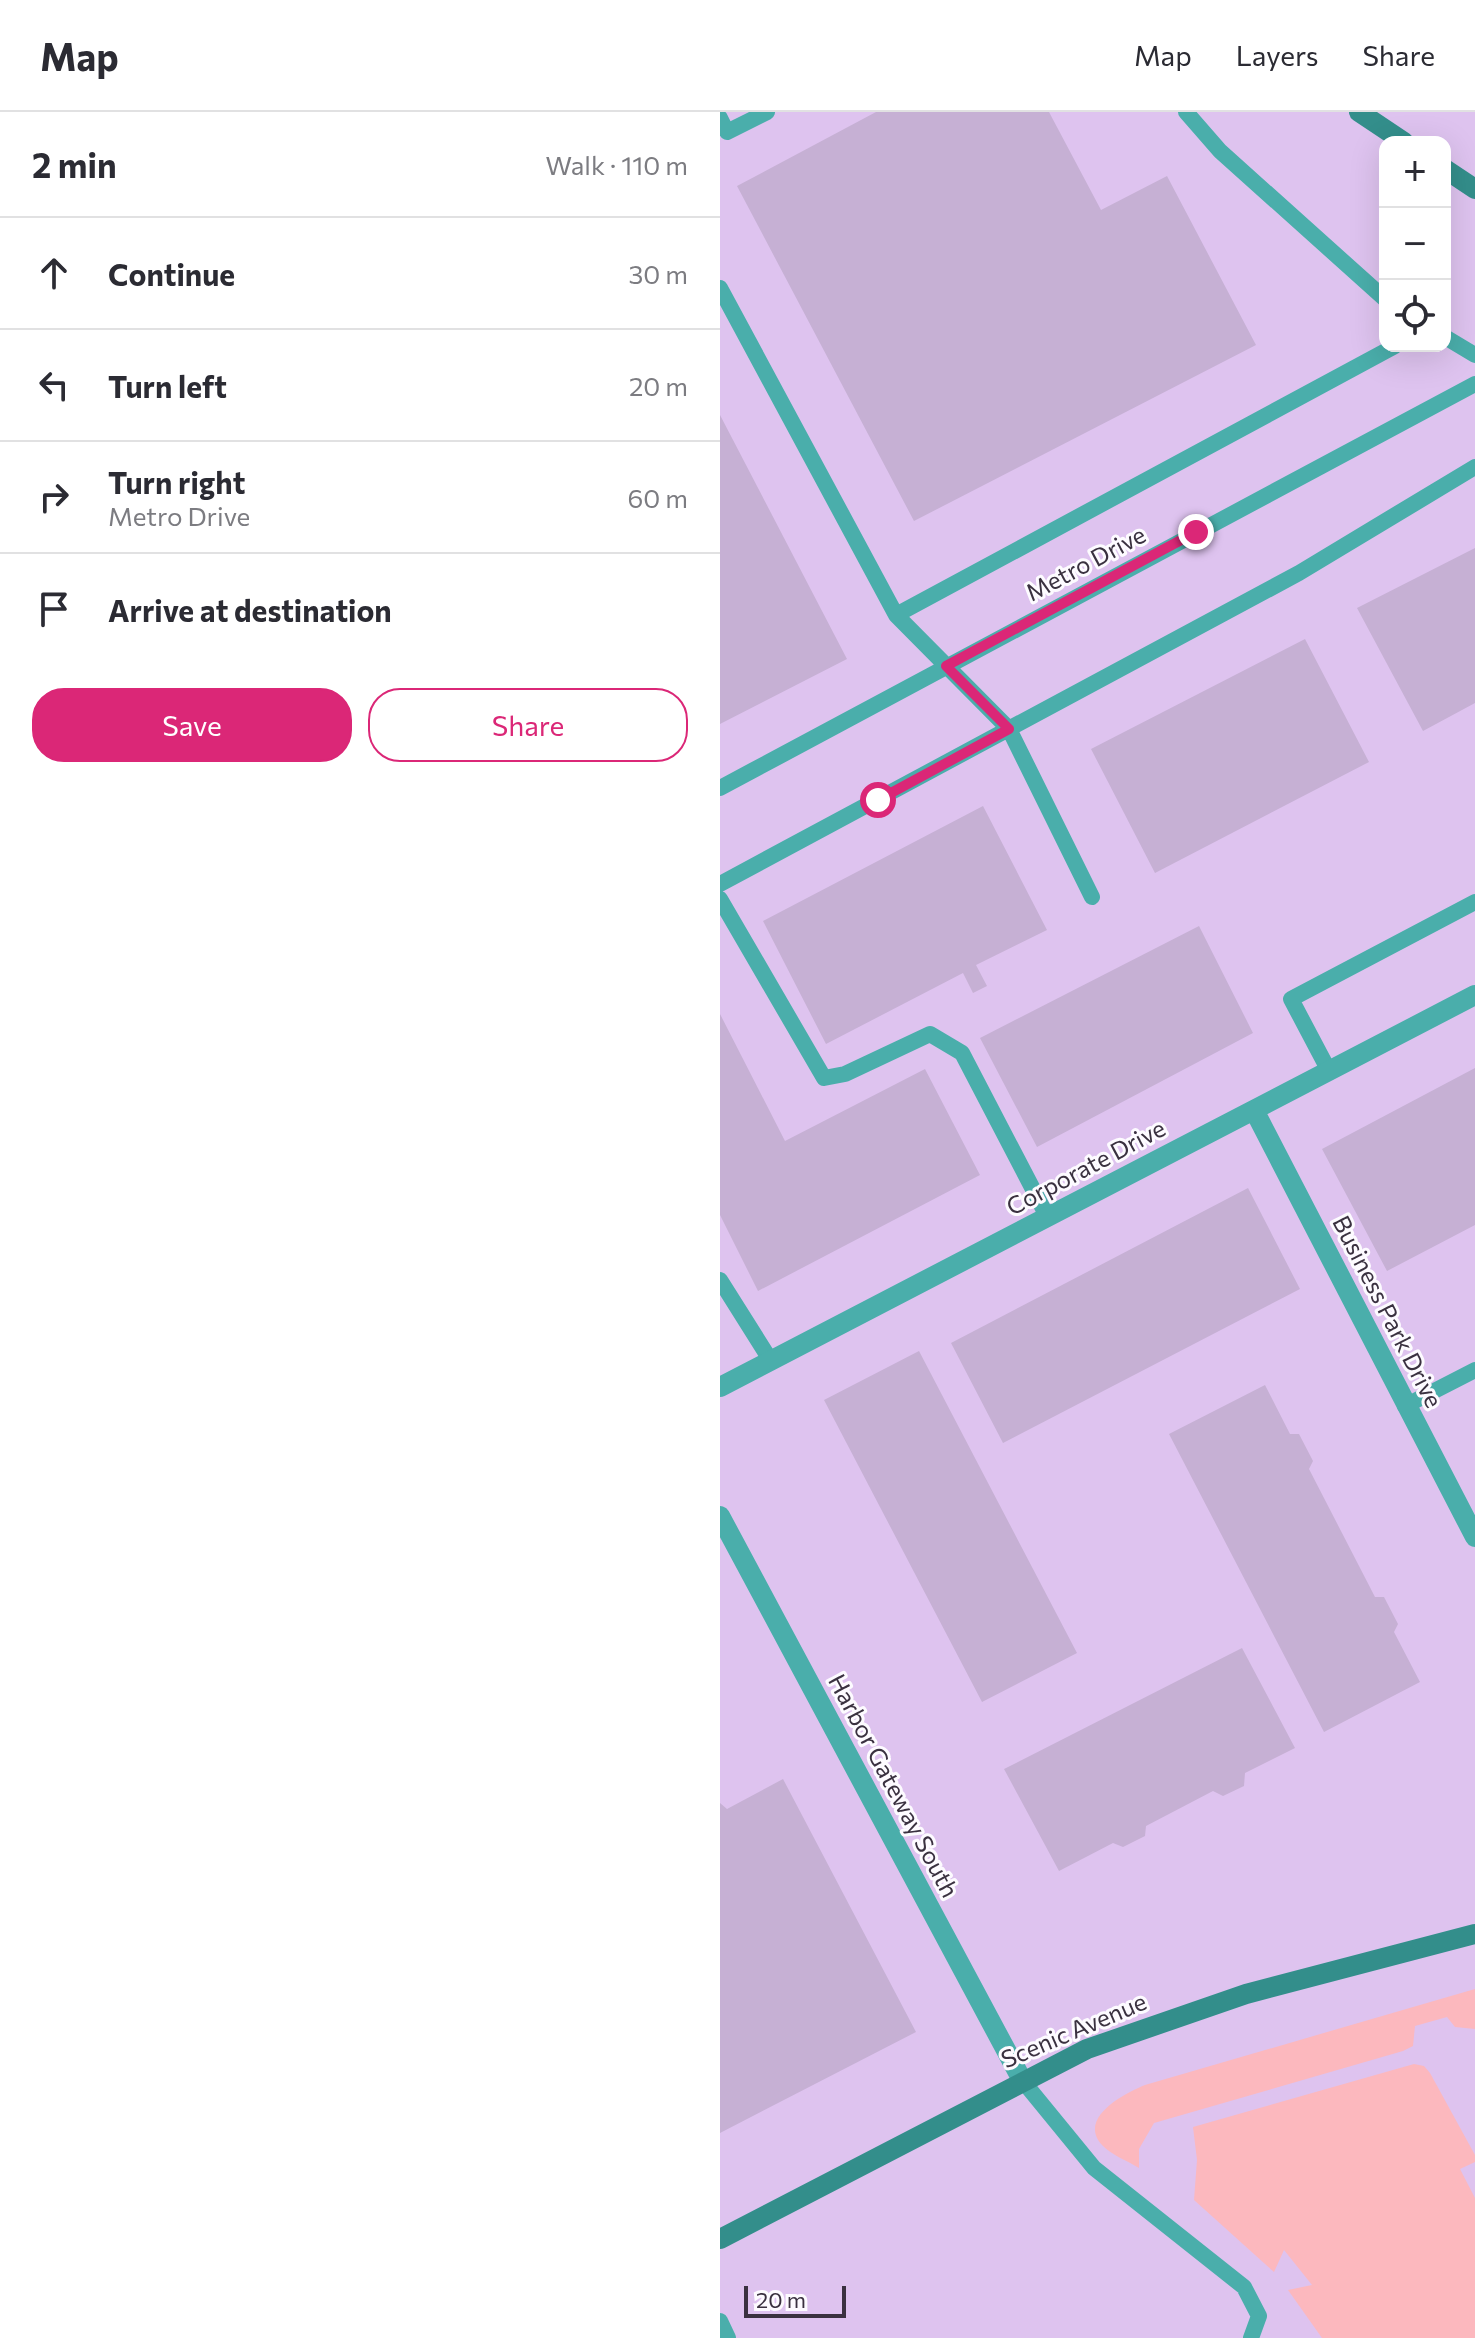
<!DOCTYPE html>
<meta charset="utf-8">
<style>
body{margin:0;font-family:Commissioner,sans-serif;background:#f2f2f3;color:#2b2b33}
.controls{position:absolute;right:24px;top:24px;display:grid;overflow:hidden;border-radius:16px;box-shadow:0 8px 32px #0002}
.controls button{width:72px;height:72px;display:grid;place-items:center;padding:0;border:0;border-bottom:2px solid #e1e1e2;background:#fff;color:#2b2b33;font:40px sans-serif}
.scale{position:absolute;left:24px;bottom:20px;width:102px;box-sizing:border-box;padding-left:8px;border:4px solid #3a3140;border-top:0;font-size:22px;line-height:28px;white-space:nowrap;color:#3a3140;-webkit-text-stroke:6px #fdfbff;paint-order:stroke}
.stop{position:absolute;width:24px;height:24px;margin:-18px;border:6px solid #db2777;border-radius:50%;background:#fff}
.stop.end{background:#db2777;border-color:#fff;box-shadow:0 2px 8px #0008}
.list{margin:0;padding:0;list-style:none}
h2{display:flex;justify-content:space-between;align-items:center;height:104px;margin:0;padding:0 32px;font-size:34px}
h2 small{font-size:26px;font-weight:400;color:#7c7c81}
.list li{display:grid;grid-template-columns:52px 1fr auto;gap:24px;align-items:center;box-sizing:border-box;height:112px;padding:0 32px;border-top:2px solid #e1e1e2}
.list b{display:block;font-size:30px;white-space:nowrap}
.list p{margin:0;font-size:26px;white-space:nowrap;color:#7c7c81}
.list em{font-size:26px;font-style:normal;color:#7c7c81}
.actions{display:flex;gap:16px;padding:24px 32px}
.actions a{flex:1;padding:18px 0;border:2px solid #db2777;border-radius:32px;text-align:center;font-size:28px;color:#db2777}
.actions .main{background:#db2777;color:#fff}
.icon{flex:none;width:44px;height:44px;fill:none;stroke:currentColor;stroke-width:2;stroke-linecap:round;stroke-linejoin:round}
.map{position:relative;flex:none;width:755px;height:2226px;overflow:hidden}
header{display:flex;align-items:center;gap:48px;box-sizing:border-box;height:112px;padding:0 40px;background:#fff;border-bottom:2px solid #e1e1e2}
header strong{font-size:38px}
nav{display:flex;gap:44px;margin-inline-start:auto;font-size:28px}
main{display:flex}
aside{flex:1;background:#fff}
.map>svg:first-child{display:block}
.built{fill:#dec3ef;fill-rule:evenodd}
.green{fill:#fcb8be}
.building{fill:#c6b0d4}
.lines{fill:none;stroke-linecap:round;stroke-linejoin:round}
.lane{stroke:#4aaeab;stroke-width:16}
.street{stroke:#4aaeab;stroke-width:20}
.secondary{stroke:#338e8b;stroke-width:20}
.route{stroke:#db2777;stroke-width:10}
.labels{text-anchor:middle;stroke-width:6;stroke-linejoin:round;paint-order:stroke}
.street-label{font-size:24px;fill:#3a3140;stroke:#fdfbff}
</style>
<header>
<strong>Map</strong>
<nav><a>Map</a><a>Layers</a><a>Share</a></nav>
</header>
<main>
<aside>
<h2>2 min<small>Walk · 110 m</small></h2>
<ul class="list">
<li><svg class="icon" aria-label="ahead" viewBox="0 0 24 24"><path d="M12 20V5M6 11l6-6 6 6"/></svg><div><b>Continue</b></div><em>30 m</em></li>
<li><svg class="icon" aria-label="left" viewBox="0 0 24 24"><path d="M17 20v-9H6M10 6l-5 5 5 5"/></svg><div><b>Turn left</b></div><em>20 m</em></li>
<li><svg class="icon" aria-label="right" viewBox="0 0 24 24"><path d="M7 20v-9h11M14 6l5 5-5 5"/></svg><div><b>Turn right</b><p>Metro Drive</p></div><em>60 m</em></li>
<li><svg class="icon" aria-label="arrive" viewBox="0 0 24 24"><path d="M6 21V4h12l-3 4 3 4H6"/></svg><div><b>Arrive at destination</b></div></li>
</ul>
<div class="actions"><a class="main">Save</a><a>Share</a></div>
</aside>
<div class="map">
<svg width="755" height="2226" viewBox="0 0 755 2226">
<rect width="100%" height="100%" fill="#e8d1f6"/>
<path class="built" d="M0 0H755V2226H0ZM665 30H725V234H665Z"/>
<path class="green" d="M755 1877V1917L735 1915 727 1905 695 1914 693 1934 683 1939 434 2011 419 2037V2056C408 2049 391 2043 382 2033 357 2006 405 1981 425 1973Z
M694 1952 704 1954 710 1961 755 2043V2050L740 2057 755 2086V2226H602L568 2178 592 2173 564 2138 554 2160 474 2088 477 2048 473 2015Z"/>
<path class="building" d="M156 0H329L381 98 447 64 536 233 194 409 17 74Z
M0 303 127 547 0 612Z
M755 436V591L703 619 637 496Z
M585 527 649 650 435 761 371 637Z
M263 694 327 818 256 853 267 874 253 881 243 861 106 932 43 809Z
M479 814 533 921 317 1035 260 926Z
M0 902 65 1029 205 957 260 1063 38 1179 0 1103Z
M755 956V1113L667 1159 602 1037Z
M528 1076 580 1177 283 1331 231 1231Z
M199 1239 357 1541 262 1590 104 1288Z
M545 1273 570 1322H579L593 1349 589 1357 655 1485H664L678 1512 674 1520 700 1570 604 1620 449 1322Z
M522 1536 575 1636 525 1661 524 1674 503 1684 493 1679 426 1714 425 1724 403 1735 393 1731 339 1759 284 1657Z
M63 1667 196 1920 0 2021V1691L7 1697Z"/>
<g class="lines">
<path class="lane" d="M466 0 500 39 665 187
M0 6 7 20 47 0
M0 176 176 503 289 617 372 785
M725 225 755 243
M176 503 675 234
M0 676 755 272
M0 772 579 461 755 355
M0 787 104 966 125 962 210 922 242 941 328 1106
M609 959 571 887 755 790
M0 1168 51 1249
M685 1294 755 1258
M302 1968 374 2056 524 2175 539 2204 531 2226
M0 2209 8 2226"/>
<path class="street" d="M534 998 755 1425
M0 1275 755 883
M0 1404 302 1968"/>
<path class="secondary" d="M639 0 684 30
M725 57 755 77
M0 2127 367 1937 526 1882 755 1822"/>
</g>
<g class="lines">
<path class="route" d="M158 688 289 617 226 554 476 420"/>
</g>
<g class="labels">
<g class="street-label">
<text transform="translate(366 452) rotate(-28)" y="8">Metro Drive</text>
<text transform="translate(366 1056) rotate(-28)" y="8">Corporate Drive</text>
<text transform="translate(667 1200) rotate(63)" y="8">Business Park Drive</text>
<text transform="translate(173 1674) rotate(62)" y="8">Harbor Gateway South</text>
<text transform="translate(354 1919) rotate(-23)" y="8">Scenic Avenue</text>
</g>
</g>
</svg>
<div class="controls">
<button>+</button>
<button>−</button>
<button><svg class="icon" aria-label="locate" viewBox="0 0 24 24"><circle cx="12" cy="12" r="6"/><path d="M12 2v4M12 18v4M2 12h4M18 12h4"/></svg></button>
</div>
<div class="scale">20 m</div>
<div class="stop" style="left:158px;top:688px"></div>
<div class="stop end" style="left:476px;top:420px"></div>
</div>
</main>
